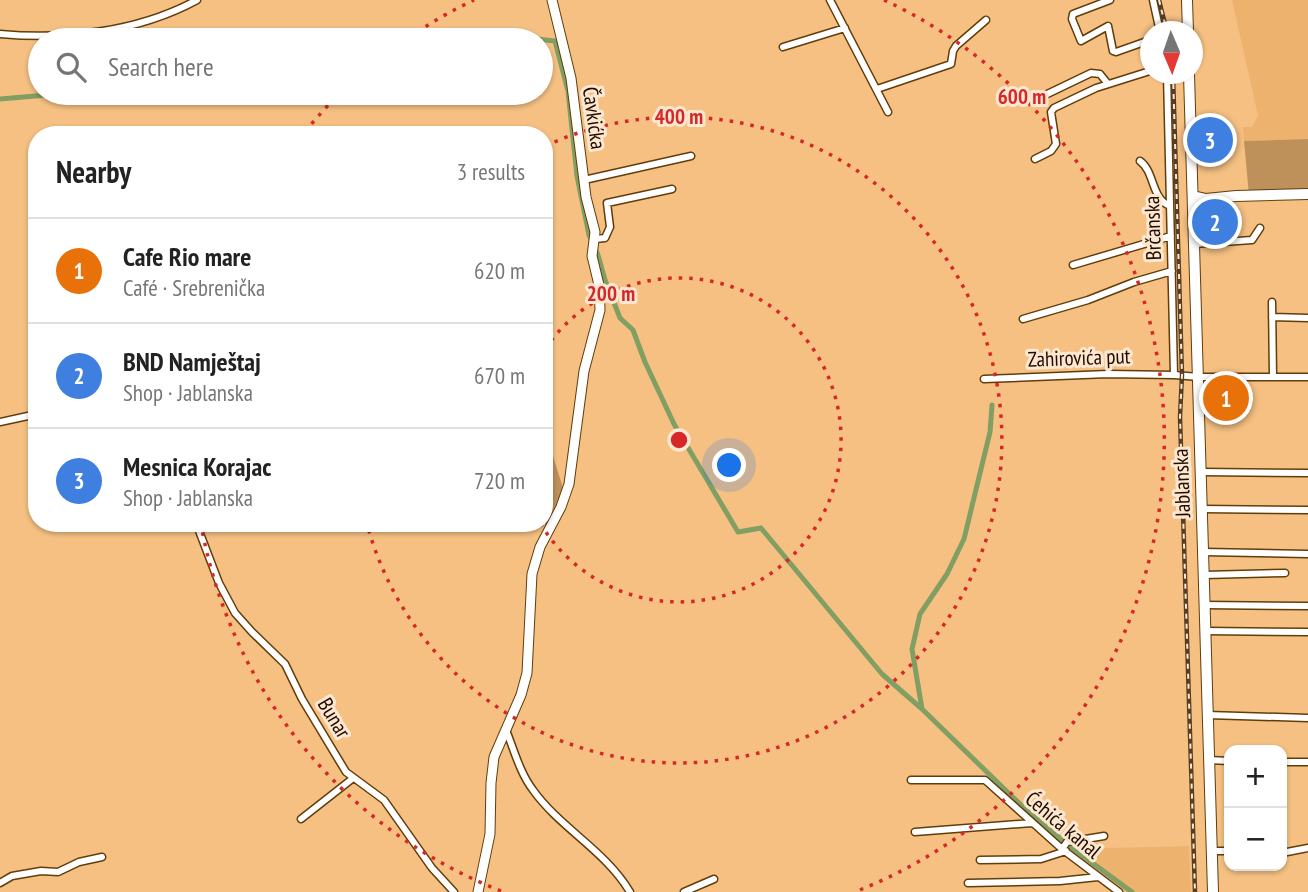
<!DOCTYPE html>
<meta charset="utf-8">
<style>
body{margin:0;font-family:"PT Sans Narrow",sans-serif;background:#f2f2f2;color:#222}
.controls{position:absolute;right:21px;bottom:21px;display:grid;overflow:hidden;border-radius:14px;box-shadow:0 2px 5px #0004}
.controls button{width:63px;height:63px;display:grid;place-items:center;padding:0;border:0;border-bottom:2px solid #e0e0e0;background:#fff;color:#222;font:35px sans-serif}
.compass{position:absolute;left:1140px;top:21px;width:63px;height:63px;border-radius:50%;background:#fff;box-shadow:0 2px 5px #0004;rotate:178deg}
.you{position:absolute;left:730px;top:466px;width:24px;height:24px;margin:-18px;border:5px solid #fff;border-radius:50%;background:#1a73e8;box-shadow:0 0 0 10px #1a73e833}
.badge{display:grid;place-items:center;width:46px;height:46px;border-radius:50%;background:#1a73e8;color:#fff;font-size:23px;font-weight:700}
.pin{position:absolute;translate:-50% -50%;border:4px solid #fff;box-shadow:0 2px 7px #0006}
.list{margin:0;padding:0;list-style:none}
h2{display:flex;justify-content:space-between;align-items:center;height:91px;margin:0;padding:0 28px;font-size:30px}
h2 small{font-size:23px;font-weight:400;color:#767676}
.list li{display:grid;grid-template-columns:46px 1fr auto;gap:21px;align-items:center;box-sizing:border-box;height:105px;padding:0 28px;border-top:2px solid #e0e0e0}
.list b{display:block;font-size:26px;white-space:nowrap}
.list p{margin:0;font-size:23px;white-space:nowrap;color:#767676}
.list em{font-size:23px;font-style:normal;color:#767676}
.icon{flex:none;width:38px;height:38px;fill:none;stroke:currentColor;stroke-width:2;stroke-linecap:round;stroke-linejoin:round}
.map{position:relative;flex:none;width:1308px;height:892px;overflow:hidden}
.search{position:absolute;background:#fff;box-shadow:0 2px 5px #0004;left:28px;top:28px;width:525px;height:77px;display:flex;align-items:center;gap:18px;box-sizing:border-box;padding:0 24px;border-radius:38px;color:#767676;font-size:26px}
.panel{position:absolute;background:#fff;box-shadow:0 2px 5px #0004;left:28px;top:126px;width:525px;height:406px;border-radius:28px}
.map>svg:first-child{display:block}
.built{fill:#edb36e}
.green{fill:#be905a}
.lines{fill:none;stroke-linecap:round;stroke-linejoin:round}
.canal{stroke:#819f62;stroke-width:5}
.street-casing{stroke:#613d0a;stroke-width:9}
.secondary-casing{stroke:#613d0a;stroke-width:11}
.primary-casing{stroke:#613d0a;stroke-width:12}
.street{stroke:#fff;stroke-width:6}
.secondary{stroke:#fff;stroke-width:9}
.primary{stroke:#fff;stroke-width:10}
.rail-casing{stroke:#593d23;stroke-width:4.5}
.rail{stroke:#fde7d0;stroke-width:2;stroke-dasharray:5;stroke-linecap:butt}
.ring{fill:none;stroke:#d62828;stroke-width:3.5;stroke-dasharray:3.5 7}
.labels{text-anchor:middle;stroke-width:6;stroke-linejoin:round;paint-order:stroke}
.street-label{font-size:21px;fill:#200d00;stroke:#fde7d0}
.centre{fill:#d62828;stroke:#fde7d0;stroke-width:3.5}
.ring-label{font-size:21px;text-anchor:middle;font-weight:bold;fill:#d62828;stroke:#fde7d0;stroke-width:6;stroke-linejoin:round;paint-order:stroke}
</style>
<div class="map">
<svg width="1308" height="892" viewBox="0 0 1308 892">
<rect width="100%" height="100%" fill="#f5c082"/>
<path class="built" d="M1232 0H1308V139L1244 141 1243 127H1252L1258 116Z
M1189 846 1191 892H1124L1069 849Z"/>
<path class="green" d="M1308 139V194L1249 195 1244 141Z
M544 427 563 488 546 527 544 520Z"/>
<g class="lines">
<path class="canal" d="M498 40 527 38 555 41 568 91 577 176 589 235 598 255 605 280 620 318 633 330 645 362 674 424 738 532 761 528 882 674 922 709 1025 809 1068 845 1132 892
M0 99 70 93
M922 709 912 649 920 614 947 574 964 539 990 432 992 405"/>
<g class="street-casing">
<path id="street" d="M830 0 888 112
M1110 0 1073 14 1072 19 1081 41 1108 26 1113 51 1116 52 1150 40
M1153 0 1160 32
M0 34C66 40 138 32 197 0
M783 47 845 28
M1167 74 1174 375 1199 377H1308
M877 89 951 64 953 51 956 46 986 20
M1041 97 1091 73 1100 74 1108 84
M1035 159 1051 151 1056 144 1051 112 1054 108 1096 88 1150 71
M1140 161C1155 172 1151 199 1170 206
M584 180 691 156
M595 239 605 238 610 227 607 203 672 189
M1194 244 1252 240 1260 228
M1073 265 1171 236
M1272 302 1273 377
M1272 317 1308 318
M1023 319 1088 300 1134 282 1172 271
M984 379 1108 374 1174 375
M0 422 37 414
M1201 472 1308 473
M1202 509 1308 510
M196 523 219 583 235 613 252 632 285 664 302 699 346 772 384 800 432 868 454 892
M1203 552 1308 554
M1204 575 1285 573
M1204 605 1308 606
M1205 631 1308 632
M1207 715 1308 718
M506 730C514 750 520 773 533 790 560 828 606 851 630 892
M1209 760 1229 761
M1282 762H1308
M911 780H985L1062 849 1119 892
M301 819 352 779
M915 832 1032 823
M1062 849 1067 842 1104 836
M1211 851H1229
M1282 853 1308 848
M980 860 1041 859 1066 851
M0 883 12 876 41 871 58 872 79 862 102 857
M968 883 1060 881 1098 877
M684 892 714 879"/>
</g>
<g class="secondary-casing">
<path id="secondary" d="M478 892 490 834 491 783 494 757 521 695 527 673 532 574 540 547 561 507 569 484 584 371 600 310 599 285 592 256 595 232 586 197 571 78 552 0"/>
</g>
<g class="primary-casing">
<path id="primary" d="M1187 0 1188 32
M1189 74 1213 892
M1193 196 1206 199 1236 196 1308 194"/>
</g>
<use href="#street" class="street"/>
<use href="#secondary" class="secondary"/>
<use href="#primary" class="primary"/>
<g class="rail-casing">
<path id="rail" d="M1159 0 1167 32
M1173 74 1182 375 1180 417 1195 892"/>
</g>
<use href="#rail" class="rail"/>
</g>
<g class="ring">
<path d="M545 349A162 162 0 1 1 540 523"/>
<path d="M545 146A323 323 0 1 1 367 524"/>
<path d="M501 891A485 485 0 0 1 201 524M305 132A485 485 0 0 1 339 94M408 38A485 485 0 0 1 474 0M884 0A485 485 0 0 1 857 891"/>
</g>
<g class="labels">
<g class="street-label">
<text transform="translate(594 118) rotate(82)" y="7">Čavkićka</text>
<text transform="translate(1153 228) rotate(-92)" y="7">Brčanska</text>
<text transform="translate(1079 358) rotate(-2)" y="7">Zahirovića put</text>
<text transform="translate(1182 483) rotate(-92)" y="7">Jablanska</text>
<text transform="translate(334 718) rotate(59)" y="7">Bunar</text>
<text transform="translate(1063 825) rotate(40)" y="7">Ćehića kanal</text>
</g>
</g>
<circle cx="679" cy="440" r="10" class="centre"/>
<g class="ring-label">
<text x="1022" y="104">600 m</text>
<text x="679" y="124">400 m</text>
<text x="611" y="301">200 m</text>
</g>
</svg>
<div class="controls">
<button>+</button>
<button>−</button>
</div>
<svg class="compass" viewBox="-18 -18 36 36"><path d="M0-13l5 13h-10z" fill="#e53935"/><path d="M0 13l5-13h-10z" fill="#767676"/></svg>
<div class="you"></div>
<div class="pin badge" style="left:1226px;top:398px;background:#e8710a">1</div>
<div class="pin badge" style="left:1215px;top:222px;background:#3f7fe0">2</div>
<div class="pin badge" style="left:1210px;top:140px;background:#3f7fe0">3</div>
<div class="search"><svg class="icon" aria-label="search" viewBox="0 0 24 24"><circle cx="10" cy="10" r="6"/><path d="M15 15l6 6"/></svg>Search here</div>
<section class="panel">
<h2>Nearby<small>3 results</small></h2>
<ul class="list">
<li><span class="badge" style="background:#e8710a">1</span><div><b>Cafe Rio mare</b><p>Café · Srebrenička</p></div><em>620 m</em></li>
<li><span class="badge" style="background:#3f7fe0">2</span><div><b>BND Namještaj</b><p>Shop · Jablanska</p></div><em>670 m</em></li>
<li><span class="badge" style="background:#3f7fe0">3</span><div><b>Mesnica Korajac</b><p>Shop · Jablanska</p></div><em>720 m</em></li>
</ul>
</section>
</div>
